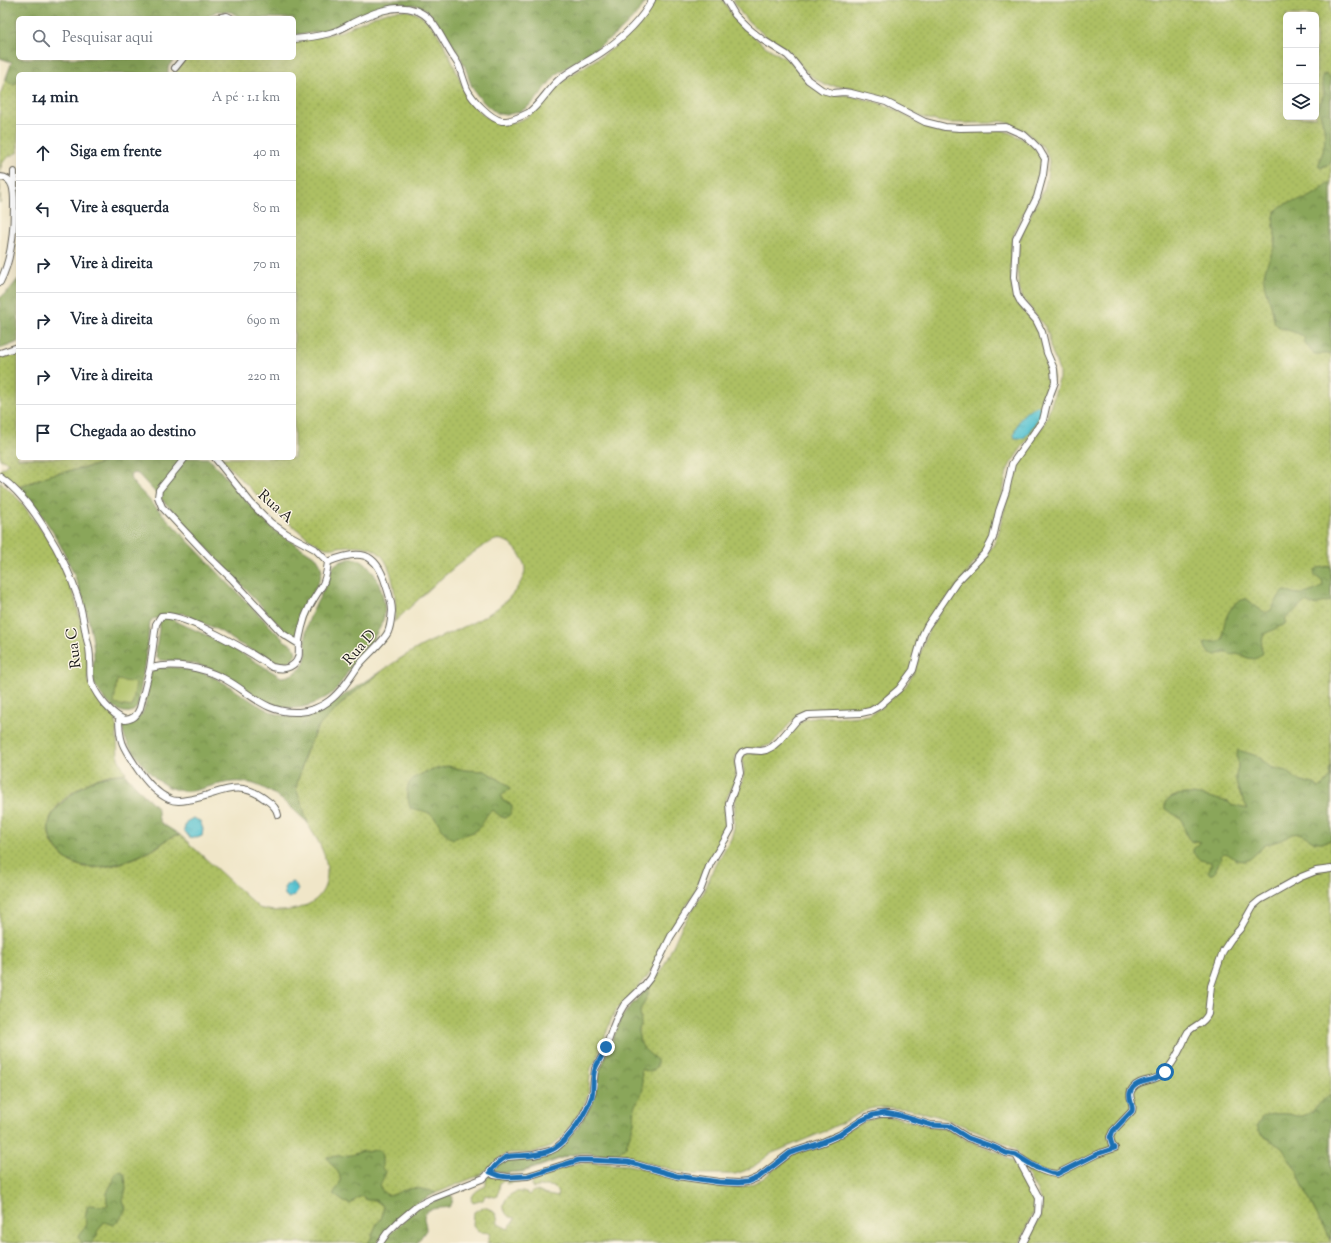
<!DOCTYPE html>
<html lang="pt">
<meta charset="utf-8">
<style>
body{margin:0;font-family:"Sorts Mill Goudy",serif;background:#f6f6f7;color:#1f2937}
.controls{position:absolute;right:12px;top:12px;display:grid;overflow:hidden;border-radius:6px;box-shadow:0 4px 16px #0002}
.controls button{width:36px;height:36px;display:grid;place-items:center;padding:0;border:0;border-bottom:1px solid #e0e1e3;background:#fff;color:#1f2937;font:20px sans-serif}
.stop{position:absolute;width:12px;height:12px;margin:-9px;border:3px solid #1f6fb2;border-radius:50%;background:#fff}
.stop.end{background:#1f6fb2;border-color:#fff;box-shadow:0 1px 4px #0008}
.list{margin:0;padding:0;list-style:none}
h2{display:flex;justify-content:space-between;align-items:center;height:52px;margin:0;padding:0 16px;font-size:17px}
h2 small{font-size:13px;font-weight:400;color:#747a83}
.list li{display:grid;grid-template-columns:26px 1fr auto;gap:12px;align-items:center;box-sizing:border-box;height:56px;padding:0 16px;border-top:1px solid #e0e1e3}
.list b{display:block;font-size:15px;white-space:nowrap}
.list em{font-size:13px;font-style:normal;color:#747a83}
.icon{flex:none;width:22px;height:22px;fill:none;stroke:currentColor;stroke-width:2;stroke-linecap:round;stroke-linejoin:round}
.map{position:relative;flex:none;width:1331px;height:1243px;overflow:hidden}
.search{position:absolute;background:#fff;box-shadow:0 4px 16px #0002;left:16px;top:16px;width:280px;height:44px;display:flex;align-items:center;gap:10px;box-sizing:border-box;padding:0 14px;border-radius:6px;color:#747a83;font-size:15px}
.panel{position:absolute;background:#fff;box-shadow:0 4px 16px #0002;left:16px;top:72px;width:280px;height:388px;border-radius:6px}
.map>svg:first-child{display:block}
.grass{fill:url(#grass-dots);stroke:#646e40;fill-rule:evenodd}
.forest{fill:url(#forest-crowns);stroke:#53613b}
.park{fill:#adc064;stroke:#646e40}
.water{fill:url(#water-ripples);stroke:#3a7076}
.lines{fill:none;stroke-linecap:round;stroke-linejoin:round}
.street-casing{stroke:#666358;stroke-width:8}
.street{stroke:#fff;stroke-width:6}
.route{stroke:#1f6fb2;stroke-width:5}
.labels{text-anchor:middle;stroke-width:3;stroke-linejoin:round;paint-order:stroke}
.street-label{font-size:15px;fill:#1c1c1c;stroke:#fcf5e5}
</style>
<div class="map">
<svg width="1331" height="1243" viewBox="0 0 1331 1243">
<defs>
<pattern id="grass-dots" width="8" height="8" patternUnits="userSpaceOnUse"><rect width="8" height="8" fill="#adc064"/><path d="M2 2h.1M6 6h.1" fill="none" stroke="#94a456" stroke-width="1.8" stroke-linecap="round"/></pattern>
<pattern id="forest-crowns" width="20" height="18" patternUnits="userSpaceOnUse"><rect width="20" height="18" fill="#8aa65a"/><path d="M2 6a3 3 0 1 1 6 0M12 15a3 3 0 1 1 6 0" fill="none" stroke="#70864a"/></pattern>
<pattern id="water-ripples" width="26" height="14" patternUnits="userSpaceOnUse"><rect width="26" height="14" fill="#57c3d1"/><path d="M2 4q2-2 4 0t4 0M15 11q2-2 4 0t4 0" fill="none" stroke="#4ba7b3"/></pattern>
</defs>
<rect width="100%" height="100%" fill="#fcf5e5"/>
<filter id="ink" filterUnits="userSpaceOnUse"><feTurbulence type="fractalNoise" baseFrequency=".025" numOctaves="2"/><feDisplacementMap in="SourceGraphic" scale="8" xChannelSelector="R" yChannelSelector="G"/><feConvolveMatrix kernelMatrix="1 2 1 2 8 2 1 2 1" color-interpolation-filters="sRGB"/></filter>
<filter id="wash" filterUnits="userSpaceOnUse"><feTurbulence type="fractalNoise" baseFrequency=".012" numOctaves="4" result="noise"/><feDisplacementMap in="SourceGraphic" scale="16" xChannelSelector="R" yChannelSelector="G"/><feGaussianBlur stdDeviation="0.9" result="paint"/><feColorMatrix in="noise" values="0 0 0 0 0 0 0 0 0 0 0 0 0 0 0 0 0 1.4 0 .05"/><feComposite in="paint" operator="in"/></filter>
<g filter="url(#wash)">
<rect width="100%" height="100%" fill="#f0e6c8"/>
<path class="grass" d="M1 0 18 18V152C10 156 3 159 1 167L0 203V95L12 62 0 58Z
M656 0H723L732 15 739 23 763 45 791 62 819 92 826 95H846L876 102 890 107 913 120 928 126 942 130 975 131 1001 129 1023 139 1032 146 1038 152 1041 157 1042 162V170L1032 198 1016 227 1013 237 1011 253V269L1012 285 1015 297 1024 312 1036 324 1050 365 1053 378 1041 420 1011 463 1007 471 1003 491 992 534 985 549 925 627 911 669 899 686 876 706 859 711 807 713 797 717 792 721 772 744 760 748 740 751 735 757 736 775 735 781 727 797 725 804 726 829 724 835 708 863 692 897 673 926 652 969 643 982 616 1010 611 1020 597 1058 591 1068 588 1094 582 1109 562 1137 550 1147 543 1150 530 1153H509L502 1156 482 1174 429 1196 411 1206 395 1222 377 1243H0V481L20 501 52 545 62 565 75 599 84 635 88 660V681L98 700 116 719 118 758 126 773C118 774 109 774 102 777 74 787 31 816 56 849 64 859 71 864 84 867 108 871 135 859 156 848 164 843 171 835 180 835L259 908C276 913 293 912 309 904 331 892 330 867 321 847 317 838 311 831 307 822 304 813 298 799 296 789 296 785 298 780 299 776 303 760 308 745 316 731 319 725 325 720 330 715 354 691 387 665 418 648 452 629 497 620 519 585 522 580 525 575 525 569 524 555 507 534 493 541 482 546 471 554 461 562 438 580 416 602 394 622 398 605 394 569 381 555 370 544 353 545 338 547 335 548 330 549 326 548 317 545 306 536 298 530 270 509 245 484 221 458H294V74H174L186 58H294V41C309 38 324 36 339 32 344 31 350 27 355 25 372 17 394 6 413 12 441 20 456 76 469 99 484 122 506 131 530 115 544 106 551 91 564 81 576 71 589 64 602 56 623 42 644 23 656 0Z
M733 0H1331V1243H1026L1038 1221 1042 1209V1201L1024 1167 1019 1154 1015 1149 1005 1143 975 1130 937 1116 909 1109 880 1107 869 1109 823 1132 770 1154 753 1167 744 1171 735 1174H694L681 1172 638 1160 586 1153 576 1154 567 1156 536 1168 522 1172 502 1173 513 1158 533 1159 544 1156 556 1150 577 1129 591 1105 596 1089 599 1073 622 1017 628 1009 661 972 682 926 704 892 714 867 731 839 734 828 735 801 743 779 744 771 742 757 750 752 762 753 769 752 781 743 796 726 806 719 821 717H849L869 715 882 707 906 686 914 672 924 642 929 629 938 615 960 582 989 551 994 544 999 531 1015 468 1024 451 1043 426 1047 417 1059 380V371L1050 346 1049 336 1045 327 1022 297 1019 288 1017 269 1019 242 1024 227 1044 189 1047 177 1049 161 1047 154 1043 147 1027 133 1009 123 1001 121 991 123H949L936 121 921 117 880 96 849 87 825 85 808 74 793 55 785 48 767 37 749 22 741 13ZM1286 15H1316V117H1286Z
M18 350V458H115L93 466 50 475 18 487 0 472V470L9 463 0 459V357Z
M877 1116 898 1118 933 1127 950 1130 962 1138 1002 1154 1013 1162 1031 1192 1034 1201 1033 1212 1020 1243H487L489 1240V1237L491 1233 479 1232 473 1225 474 1212 483 1207C494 1210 497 1212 498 1224L508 1229 516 1218 509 1217C494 1203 515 1184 529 1195 535 1187 540 1193 548 1195 551 1196 555 1196 558 1197 558 1182 543 1186 533 1188L531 1185 537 1178 536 1176 579 1163H589L628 1165 715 1184 741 1187 749 1185 762 1179 794 1154Z
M491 1174 532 1177C526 1183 515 1181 506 1184L508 1181H502L500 1183 498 1196 495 1197 485 1195 483 1200 473 1203 471 1200C473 1192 479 1189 486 1186V1179Z"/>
<path class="forest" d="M1 0H647C626 33 591 52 559 72 547 83 540 99 526 108 520 112 507 116 500 114 490 111 476 95 472 87 468 78 467 69 462 61 456 48 432 11 420 6 398 0 353 22 330 29 319 33 306 33 294 35V18H240L231 12 217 11 205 18H18V58H175L168 67V74H18V82L12 84 9 83 6 78 12 62 0 58Z
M1326 74 1331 78V163L1321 168 1319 167C1318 161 1322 156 1323 151 1327 136 1324 123 1318 109L1324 94 1322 78 1323 75Z
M1331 182V354H1314L1305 343 1304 337C1296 331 1286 331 1278 326 1272 321 1274 316 1272 309 1269 297 1261 285 1265 271 1267 261 1274 253 1275 242 1277 229 1268 219 1279 208 1286 201 1297 202 1305 199 1315 195 1323 188 1331 182Z
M18 279V342L0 349V298L10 289Z
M116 458H209L247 502 275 531 317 558 320 563 322 571 320 579 303 614 296 639 282 628 138 474 134 473 130 475 131 480 135 485 227 582 271 627 285 641 292 645 295 649 296 654 292 660 287 663 274 662 238 643 220 631 182 613 174 615 173 619C179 625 188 626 195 630 226 643 253 660 281 677 288 677 297 673 302 667 309 657 305 643 306 631 309 614 319 600 326 584 329 579 330 572 333 567 336 562 343 561 348 559 357 558 364 560 369 567 378 578 382 590 384 603 389 624 369 643 357 658 348 669 342 685 331 694 326 698 320 700 315 703 274 722 245 684 211 669 195 663 178 661 160 660L157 658 156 651 160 620 158 618 152 619 150 623C147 646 144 669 140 692 139 696 139 703 137 707 133 714 124 713 118 710 108 705 99 693 94 683 91 676 93 666 94 659 94 651 93 639 91 632 82 582 55 524 19 488L49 475 93 466Z
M1331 566V601L1313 605 1305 602 1286 618 1285 624 1266 633 1263 637 1261 646 1263 653 1255 659 1248 658 1237 654 1231 655 1227 653H1222L1216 655 1210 654 1206 649 1204 643C1210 640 1217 643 1223 639 1222 624 1229 600 1247 599L1258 608 1266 613 1271 610 1282 592C1288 590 1292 594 1298 594 1307 595 1316 590 1323 586L1322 581 1314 575 1315 570 1318 568Z
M172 667C188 669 203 671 217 679 246 694 277 728 313 714 322 710 329 705 337 700 352 690 366 681 381 672L345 700 317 728 305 754 296 788 308 823C292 808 275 791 254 784 234 778 216 785 197 790 171 796 152 778 139 759 130 747 121 738 123 721 127 720 132 720 136 719 149 713 147 685 151 672L157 668Z
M1238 750 1254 755 1260 758 1270 767 1287 771 1300 782 1315 784 1319 788 1326 783 1330 777 1329 771 1331 766V840L1324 842H1315L1300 833 1292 834 1281 840 1265 845 1250 859 1245 861 1236 860 1228 854 1224 853 1221 856 1222 859 1217 864 1216 871 1213 874H1210L1208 872 1211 866V862L1200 860 1193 853V849L1201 842C1198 841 1195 842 1191 841 1185 837 1184 826 1182 819L1165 809V802C1183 786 1208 798 1229 802L1231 805 1248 809C1243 799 1235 788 1236 776 1236 773 1237 770 1238 767 1238 761 1236 756 1238 750Z
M448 766 465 770 485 771 508 785 510 789 501 796 502 800 512 805C512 811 511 815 505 818L501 817 493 810C484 814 484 824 477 830 473 833 460 836 453 839 440 833 441 822 432 815 426 810 417 810 410 808 409 802 406 793 408 786 411 774 437 769 448 766Z
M125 774 143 794 155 805 158 811V817L161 823 180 835C170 835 164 843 156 847 139 857 112 868 92 867 78 866 66 862 58 850 39 827 52 810 72 794 81 787 92 780 104 777 111 775 118 774 125 774Z
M649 986 648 995 640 1010 641 1025 638 1031 640 1042 645 1050 657 1060C658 1067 655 1069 650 1072L641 1069 643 1089 641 1095 635 1105 634 1123 626 1146 615 1157C602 1155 588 1151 575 1154 547 1160 523 1178 493 1171L499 1164 505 1160 513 1158 533 1159 544 1156 556 1150 577 1129 591 1105 596 1089 599 1073 622 1017 628 1009Z
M1331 1094V1240L1319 1220 1304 1189 1298 1173 1290 1160 1282 1148 1261 1134 1257 1126 1262 1116C1271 1114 1279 1113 1289 1114 1293 1115 1298 1117 1302 1116 1312 1115 1322 1099 1331 1094Z
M375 1150 380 1151 382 1156V1168L385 1172C385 1177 381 1181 380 1187 389 1203 396 1191 408 1189 413 1187 432 1190 436 1193L411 1206 395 1222 377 1243H368L371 1238 377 1223 381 1219 383 1213V1206L375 1200H366L363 1196 357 1198 351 1204 344 1202 333 1194C349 1175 335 1172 327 1157L351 1155 363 1151 367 1152Z
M118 1171 123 1172 125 1176 126 1189 123 1201 126 1209C124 1213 117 1223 113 1225L104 1222 97 1232V1236L92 1243H81L82 1242 78 1237 79 1235 86 1226C85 1219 85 1212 88 1205L105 1206 108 1205C104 1195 109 1188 114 1180L113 1177Z
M449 1194 453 1197 452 1203 449 1207C441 1209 423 1206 424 1219 425 1223 426 1226 426 1230L417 1243H383L384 1240 414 1210Z"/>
<path class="park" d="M117 680 136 683 132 707 114 704Z"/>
<path class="water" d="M1038 406 1042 408V412C1039 417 1027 435 1025 437 1022 439 1019 438 1015 438L1014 435C1016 423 1025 408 1038 406Z
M193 818 200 821 203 829 202 836 197 838 189 837 184 830 186 822Z
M292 882 295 884 298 890 294 896 289 898 285 895 284 888 287 884Z"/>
</g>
<g filter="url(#ink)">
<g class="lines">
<g class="street-casing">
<path id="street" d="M216 18 227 16 231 18
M294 39C306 38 319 36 330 33 338 31 345 27 352 23 370 14 395 3 415 10 433 16 439 34 448 48 451 54 456 60 459 66 462 74 464 82 467 89 472 99 490 119 502 121 510 122 522 116 528 113 541 104 549 87 561 78 574 68 589 61 602 52 621 39 641 21 652 0
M175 68 183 58
M0 177C15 177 14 195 14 206 14 231 12 259 0 282
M14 188V172
M0 353 18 347
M185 458 159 490 158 497 162 507 209 557 231 578 283 634 299 644
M215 458 251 503 271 523 287 534 315 549 328 562
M0 477C32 499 65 558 77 595 82 610 84 625 87 640 89 646 90 654 90 661 91 669 89 676 92 684 98 698 111 714 125 720 133 719 137 716 140 708L150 668 156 624 161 616C184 612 252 653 272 667 280 669 288 670 295 663 301 657 298 650 299 643 299 638 301 632 302 627 306 610 313 600 322 586 326 579 327 570 328 562 359 549 376 551 386 585 389 594 392 602 392 611 391 618 391 625 388 632 385 640 365 657 358 666 350 678 341 692 329 701 320 708 310 711 299 712 265 714 250 692 223 678 201 667 174 662 150 668
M119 717C119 742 123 747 137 768 145 780 156 793 169 799 175 802 182 801 187 800 218 796 236 777 265 799 271 803 277 808 278 815
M1017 1156C1029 1164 1042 1173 1057 1174L1097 1154 1115 1148 1112 1145 1110 1137 1113 1131 1132 1111C1135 1103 1126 1096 1133 1088 1140 1079 1151 1082 1160 1076 1171 1068 1177 1055 1183 1043 1184 1040 1186 1035 1188 1032 1195 1024 1203 1025 1208 1014L1211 986 1223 951 1231 939 1240 929 1253 906 1260 900 1301 877 1316 871 1331 869
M490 1172 494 1175 508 1177 528 1176 579 1160H588L628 1162 677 1176 719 1182 738 1183 747 1182 759 1177 790 1153 823 1142 839 1135 867 1117 879 1114H893L931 1125 949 1126 968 1138 994 1147 1006 1153 1016 1155 1039 1198 1038 1213 1023 1243
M380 1243 387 1233 399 1221 417 1206 433 1198 484 1178 487 1175 496 1164 507 1157 533 1155 550 1151 556 1148 563 1142 574 1129 582 1117 590 1101 593 1090 595 1069 604 1053 613 1027 617 1017 624 1005 643 987 650 978 671 936 700 891 710 864 726 838 731 829 729 803 740 774 738 761 739 756 742 752 747 750 761 751 766 750 772 747 779 741 797 720 808 715 861 713 870 711 879 706 899 689 913 670 923 634 927 626 956 583 985 553 989 546 993 538 999 511 1006 491 1012 464 1043 420 1047 403 1055 382 1054 369 1047 353 1042 332 1036 320 1021 303 1017 295 1014 277 1016 239 1037 197 1043 175 1045 159 1039 149 1033 143 1024 135 1006 127 960 128 945 127 925 122 886 102 851 93 844 92 833 93 822 90 808 80 793 61 787 55 763 40 748 28 735 15 726 0"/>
</g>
<use href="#street" class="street"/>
</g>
</g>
<g class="lines" filter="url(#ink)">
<path class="route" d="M606 1047C603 1056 598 1061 595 1069 592 1078 594 1087 592 1096 586 1113 570 1139 555 1148 550 1151 544 1153 538 1154 512 1160 510 1147 490 1172L500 1176 508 1177 528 1176 579 1160H588L628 1162 677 1176 719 1182 738 1183 747 1182 759 1177 790 1153 815 1145 839 1135 860 1121 873 1115 885 1113 901 1116 931 1125 949 1126 968 1138 994 1147 1006 1153 1016 1155 1037 1168 1051 1173 1057 1174 1097 1154 1115 1148 1112 1145 1110 1137 1113 1131 1132 1111C1134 1105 1128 1099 1130 1093 1134 1081 1146 1082 1154 1079 1158 1077 1162 1074 1165 1072"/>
</g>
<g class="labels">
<g class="street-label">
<text transform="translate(276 506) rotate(42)" y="5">Rua A</text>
<text transform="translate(359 647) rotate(-49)" y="5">Rua D</text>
<text transform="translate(73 648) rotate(-97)" y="5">Rua C</text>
</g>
</g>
</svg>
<div class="controls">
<button>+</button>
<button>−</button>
<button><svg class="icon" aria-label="layers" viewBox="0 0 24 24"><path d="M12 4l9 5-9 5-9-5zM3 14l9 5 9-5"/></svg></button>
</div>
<div class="stop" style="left:1165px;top:1072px"></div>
<div class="stop end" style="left:606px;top:1047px"></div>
<div class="search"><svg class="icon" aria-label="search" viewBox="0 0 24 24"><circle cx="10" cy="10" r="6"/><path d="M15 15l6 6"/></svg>Pesquisar aqui</div>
<section class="panel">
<h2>14 min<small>A pé · 1.1 km</small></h2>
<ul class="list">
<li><svg class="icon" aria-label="ahead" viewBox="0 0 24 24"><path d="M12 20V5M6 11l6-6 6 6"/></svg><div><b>Siga em frente</b></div><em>40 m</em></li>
<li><svg class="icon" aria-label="left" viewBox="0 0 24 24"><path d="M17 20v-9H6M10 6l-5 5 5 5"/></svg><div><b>Vire à esquerda</b></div><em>80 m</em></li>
<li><svg class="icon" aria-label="right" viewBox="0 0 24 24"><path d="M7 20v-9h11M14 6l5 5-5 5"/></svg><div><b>Vire à direita</b></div><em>70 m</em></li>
<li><svg class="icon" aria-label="right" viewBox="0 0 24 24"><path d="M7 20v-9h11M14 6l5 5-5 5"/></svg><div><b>Vire à direita</b></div><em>690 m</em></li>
<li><svg class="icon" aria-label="right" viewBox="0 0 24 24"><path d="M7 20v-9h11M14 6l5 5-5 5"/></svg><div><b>Vire à direita</b></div><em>220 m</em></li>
<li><svg class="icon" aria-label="arrive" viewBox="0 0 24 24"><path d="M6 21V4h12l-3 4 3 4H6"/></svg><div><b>Chegada ao destino</b></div></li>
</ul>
</section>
</div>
